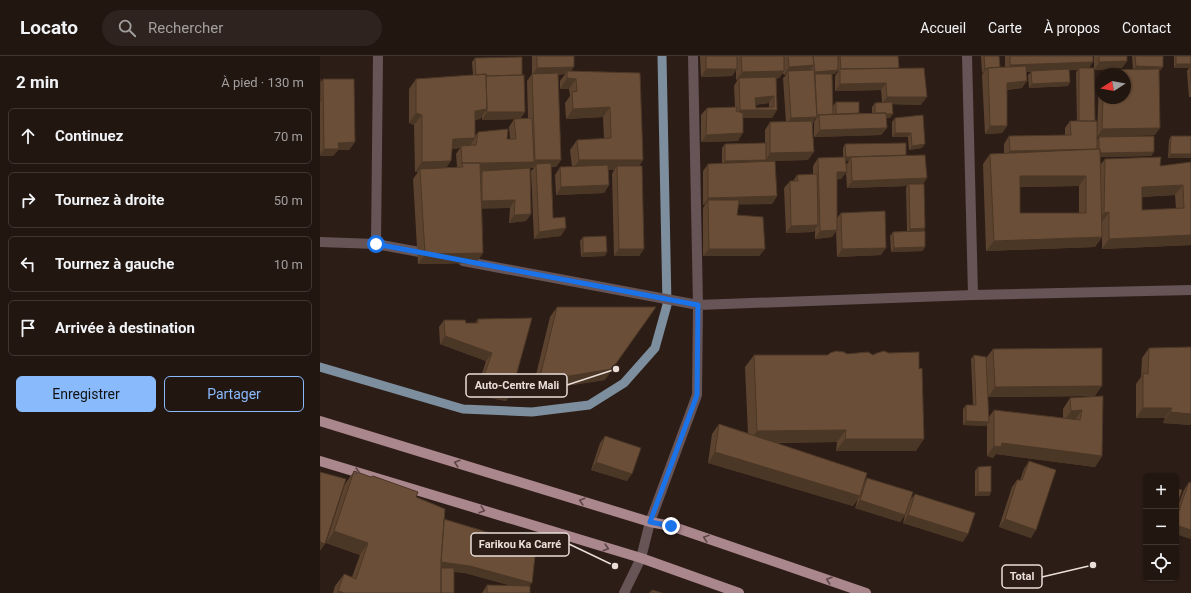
<!DOCTYPE html>
<html lang="fr">
<meta charset="utf-8">
<style>
body{margin:0;font-family:Roboto,sans-serif;background:#2e231f;color:#f1f3f6}
.controls{position:absolute;right:12px;bottom:12px;display:grid;overflow:hidden;border-radius:6px;box-shadow:0 1px 3px #0004}
.controls button{width:36px;height:36px;display:grid;place-items:center;padding:0;border:0;border-bottom:1px solid #3f3531;background:#221611;color:#f1f3f6;font:20px sans-serif}
.compass{position:absolute;left:775px;top:12px;width:36px;height:36px;border-radius:50%;background:#221611;box-shadow:0 1px 3px #0004;rotate:259deg}
.stop{position:absolute;width:12px;height:12px;margin:-9px;border:3px solid #1a73e8;border-radius:50%;background:#fff}
.stop.end{background:#1a73e8;border-color:#fff;box-shadow:0 1px 4px #0008}
.list{margin:0;padding:0;list-style:none}
h2{display:flex;justify-content:space-between;align-items:center;height:52px;margin:0;padding:0 16px;font-size:17px}
h2 small{font-size:13px;font-weight:400;color:#a29f9f}
.list li{display:grid;grid-template-columns:26px 1fr auto;gap:12px;align-items:center;box-sizing:border-box;height:56px;margin:0 8px 8px;padding:0 8px;border:1px solid #3f3531;border-radius:6px}
.list b{display:block;font-size:15px;white-space:nowrap}
.list em{font-size:13px;font-style:normal;color:#a29f9f}
.actions{display:flex;gap:8px;padding:12px 16px}
.actions a{flex:1;padding:9px 0;border:1px solid #89bafc;border-radius:6px;text-align:center;font-size:14px;color:#89bafc}
.actions .main{background:#89bafc;color:#111}
.icon{flex:none;width:22px;height:22px;fill:none;stroke:currentColor;stroke-width:2;stroke-linecap:round;stroke-linejoin:round}
.map{position:relative;flex:none;width:871px;height:537px;overflow:hidden}
header{display:flex;align-items:center;gap:24px;box-sizing:border-box;height:56px;padding:0 20px;background:#221611;border-bottom:1px solid #3f3531}
header strong{font-size:19px}
nav{display:flex;gap:22px;margin-inline-start:auto;font-size:14px}
.search{width:280px;height:36px;background:#2e231f;display:flex;align-items:center;gap:10px;box-sizing:border-box;padding:0 14px;border-radius:22px;color:#a29f9f;font-size:15px}
main{display:flex}
aside{flex:1;background:#221611}
.map>svg:first-child{display:block}
.lines{fill:none;stroke-linecap:round;stroke-linejoin:round}
.stream{stroke:#7d8f9e;stroke-width:9}
.minor{stroke:#665457;stroke-width:10}
.primary{stroke:#aa868d;stroke-width:10}
.wall{fill:#5c432f;fill-rule:evenodd}
.shaded-wall{fill:#4b3726}
.building{fill:#6b4e37;stroke:#4b3726;fill-rule:evenodd}
.oneway{stroke:#5f4746}
.route{stroke:#1a73e8;stroke-width:5}
.leader{fill:none;stroke:#eaded9;stroke-width:1.5}
.callout-dot{fill:#eaded9;stroke:#2d1d17;stroke-width:1.5}
.callout{fill:#2d1d17;stroke:#eaded9;stroke-width:1.5}
.callout-label{font-size:11px;text-anchor:middle;font-weight:bold;fill:#eaded9}
</style>
<header>
<strong>Locato</strong>
<div class="search"><svg class="icon" aria-label="search" viewBox="0 0 24 24"><circle cx="10" cy="10" r="6"/><path d="M15 15l6 6"/></svg>Rechercher</div>
<nav><a>Accueil</a><a>Carte</a><a>À propos</a><a>Contact</a></nav>
</header>
<main>
<aside>
<h2>2 min<small>À pied · 130 m</small></h2>
<ul class="list">
<li><svg class="icon" aria-label="ahead" viewBox="0 0 24 24"><path d="M12 20V5M6 11l6-6 6 6"/></svg><div><b>Continuez</b></div><em>70 m</em></li>
<li><svg class="icon" aria-label="right" viewBox="0 0 24 24"><path d="M7 20v-9h11M14 6l5 5-5 5"/></svg><div><b>Tournez à droite</b></div><em>50 m</em></li>
<li><svg class="icon" aria-label="left" viewBox="0 0 24 24"><path d="M17 20v-9H6M10 6l-5 5 5 5"/></svg><div><b>Tournez à gauche</b></div><em>10 m</em></li>
<li><svg class="icon" aria-label="arrive" viewBox="0 0 24 24"><path d="M6 21V4h12l-3 4 3 4H6"/></svg><div><b>Arrivée à destination</b></div></li>
</ul>
<div class="actions"><a class="main">Enregistrer</a><a>Partager</a></div>
</aside>
<div class="map">
<svg width="871" height="537" viewBox="0 0 871 537">
<rect width="100%" height="100%" fill="#2d1d17"/>
<g class="lines">
<path class="stream" d="M0 311 143 353 212 356 269 349 304 327 335 292 347 249 342 0"/>
<path class="minor" d="M647 0 653 239
M0 186 56 188 110 198
M56 188 58 0
M143 205 378 249 653 239 871 234
M304 537 321 502 330 466 377 339 378 249 373 0"/>
<path class="primary" d="M0 365 330 466 351 470 546 537
M0 405 321 502 419 537"/>
</g>
<path class="wall" d="M212 0H254L251 15 320 17 323 104 319 110 324 193 319 200H294L292 118 294 114H288L289 129 284 137 236 139 235 119 240 111H252L250 94 257 84 284 83 283 61 246 63 245 47 250 40 249 33H240V25L245 18 238 19 241 104 236 111H231L233 162 241 180 214 183 211 115 214 112H210L211 158 206 165 189 167 190 152H162L163 197 156 207 98 208 93 123 98 116H95L94 69 89 67V33L96 23 153 19 152 6 155 2 202 19 205 56 200 63 208 62 207 25 212 18ZM162 60V64L194 63 189 71 190 83H187L158 76 155 80V64L160 63ZM140 92 136 98 137 111H126L132 93ZM174 114 162 115 161 117V115Z
M380 0H518V3L519 0H578L579 12 601 49 572 48 570 62H566L567 72 561 79 494 81V66L496 63H495L493 67 488 104 445 105 457 140 452 148H419L417 159 445 193 439 200H383V152L385 149H383V115L388 108 402 107V92L405 88 445 87V74L450 66H466L463 22 466 19H464L463 17 459 22 456 23 457 54 452 62H423L418 85 381 86V59L387 52 415 51 414 30 418 23 416 24V14L412 20 381 21ZM518 11V16L515 20V35L561 34 562 46 555 47 552 51V57H539L516 46 513 50 512 18H515L518 14ZM449 47V51L436 52 435 49Z
M661 0H679L680 11H685V0H773L769 12H774V0H807V5L802 12 774 14 775 65 777 84 779 81 834 96 831 100 780 101V109L785 103 840 110 871 106V189L782 193V181L775 191 666 195 663 108 670 98 684 97V88L689 80 745 79V72L750 65H757L756 16 758 14H749L750 26 748 30 709 32 708 19 711 16H706L702 32 687 34V70L682 77 665 78 662 19 664 16 662 17ZM759 130V157H700V131ZM855 139 856 153 822 154V141Z
M812 0H843L840 15H839L835 79 777 81 779 22 781 18V42H805V18H781L784 14 813 13Z
M854 0H871V41H869L867 15 869 12H854Z
M0 23V27L3 23 35 86 29 94H18L13 100H0Z
M603 59 602 92 589 94 588 81H572V66L575 62Z
M851 80H871V102H848L849 84Z
M525 88 586 99 607 122 603 128 605 172 604 175 603 195 571 196 570 180 573 176 587 175 586 132 587 130 527 132 526 116 521 123H517V162L521 157 561 199 517 201 516 175 512 181 495 183V174L493 176 466 177 464 132 470 125H473L477 119 493 118V110L498 102H523V92ZM525 105H529L526 109Z
M263 181 285 200 261 201 260 185Z
M237 251 285 324 212 335 230 261Z
M158 263 191 338 186 345 155 339 166 305 120 288 119 271 124 264 146 267H155Z
M829 292 871 369 843 367 845 362H816V328L821 321 822 302Z
M673 293 775 340 782 400 775 411 676 398 673 402 667 400V368L666 370 643 369V353L646 349H653L651 303 654 299 666 302ZM775 340 750 342 743 353V362L674 354 668 362V341Z
M434 299 596 395H516L517 386 456 387 544 427 547 422 590 444 595 438 643 486 583 467 585 459 580 466 535 452 538 443 533 450 388 407 392 378 399 368 428 377 425 311Z
M285 380 307 425 271 414 280 387Z
M709 405 711 482 679 471 692 431 697 424H700L704 413Z
M658 411 671 436 669 440H655V415Z
M34 415 96 441 209 530 210 537H162L167 529 192 530 145 517 134 516V537H13L15 530 24 518 32 521 40 499 6 487 25 428Z
M869 426 871 483 856 478V455L864 434Z
M332 534 342 537H329Z"/>
<path class="shaded-wall" d="M807 5 802 12 774 14 779 6Z
M773 6 768 14 759 12 758 14 685 17 690 9Z
M856 8H871V12L870 11 869 12H854Z
M494 9 488 17 468 15 466 19H464L469 11Z
M816 10 843 11 840 15 813 14Z
M254 11 249 18 247 15 245 18 212 20 217 12Z
M667 12 664 16 662 17 665 13Z
M386 13H417L412 20 381 21Z
M518 14 515 18 495 20V16Z
M464 15 459 22 419 23V22L418 23 416 24 422 16Z
M247 22 256 23 249 33H240Z
M707 25 702 32 682 34 687 27Z
M750 26 748 30 709 32 712 28Z
M566 27 561 34 515 35 520 28Z
M454 40 449 47 430 49 435 42Z
M567 41H607L601 49 562 48Z
M290 51 283 61 246 63 253 53Z
M167 53 160 63 148 65 155 55Z
M420 54H457L452 62H415Z
M167 56H205L200 63 162 64Z
M96 57 102 59 94 69 89 67Z
M573 58 570 62 552 63 555 59Z
M499 59 496 63H495L491 68 466 70 471 62Z
M670 70H687L682 77 665 78Z
M567 72 561 79 494 81 500 74Z
M840 72 835 79 777 81 782 73Z
M423 77 418 85 381 86 386 79Z
M575 77H591L588 81H572Z
M155 82 148 92 141 90 140 92 126 94 133 83Z
M35 86 29 94H18L13 100H0V98L4 93 18 87Z
M605 88 602 92 589 94 592 90Z
M777 94 685 103 690 95Z
M494 96 488 104 445 105 443 108 402 109 405 105 446 104 450 97Z
M834 96 831 100 776 101 779 97Z
M850 98H871V102H848Z
M586 100 531 101 529 105H523L526 101Z
M215 104H241L236 111 217 112 216 108 214 112H210L208 114 140 115 143 111V108L214 106Z
M259 104H323L315 115 297 110 294 114H252Z
M131 105 124 115 100 113 98 116H95L102 106Z
M517 116H527L521 123 512 124Z
M700 120H766L759 130 693 131Z
M607 122 601 130 589 128 587 130 527 132 532 125Z
M289 129 284 137 236 139 241 131Z
M863 129 855 139 815 141 822 131Z
M457 140 452 148 388 149V144L385 149H383L388 142Z
M195 144 190 152 157 153 162 145Z
M789 156 782 166 777 167 784 157Z
M211 158 206 165 189 167 194 159Z
M498 169 493 176 466 177 471 170Z
M246 172 241 180 214 183 219 176Z
M605 172 602 176 587 177 590 173Z
M517 174 512 181 495 183 500 175Z
M871 179V189L782 193 789 183Z
M782 181 775 191 666 195 674 185Z
M605 191 603 195 571 196 574 192Z
M566 192 561 199 517 201 522 193Z
M299 193H324L319 200H294Z
M389 193H445L439 200H383Z
M287 196 285 200 261 201 263 197Z
M163 197 156 207 98 208 105 198Z
M336 251 285 324 212 335 219 325Z
M125 280 172 297 166 305 120 288Z
M782 330 775 340 668 341 675 331Z
M160 331 191 338 186 345 155 339Z
M823 352H852L845 362H816Z
M762 354 755 364 744 365 751 355Z
M850 356 871 358V369L843 367Z
M646 365 669 366 666 370 643 369Z
M526 374 517 386 428 387 437 375Z
M525 383H604L596 395H516Z
M682 387 782 400 775 411 676 398 673 402 667 400 674 390Z
M395 396 540 440 533 450 388 407Z
M276 406 312 418 307 425 271 414Z
M658 436H671L669 440H655Z
M540 444 585 459 580 466 535 452Z
M588 459 648 478 643 486 583 467Z
M685 463 716 474 711 482 679 471Z
M856 469 871 474V483L856 478Z
M14 475 48 487 40 499 6 487Z
M0 486 5 488 0 495Z
M120 506 150 510 212 527 207 534 145 517 120 514Z
M18 535 25 537H17Z"/>
<path class="building" d="M217 0H254V11L217 12Z
M386 0H417V13H386Z
M421 0H464V15L422 16Z
M468 0H493L494 9 469 11Z
M493 0H518V14L495 16Z
M520 0H578L579 12 521 13Z
M664 0H679L680 11 668 12 665 13Z
M690 0H773V6L690 9Z
M779 0H807V5L779 6Z
M815 0H843V11L816 10Z
M856 0H871V8H856Z
M202 1V19L166 20V18L156 19 155 2Z
M706 10 707 25 687 27V70H670L668 12Z
M870 11H871V28Z
M604 12 607 41H567L566 27 520 28V13Z
M759 12H774L775 65H759Z
M749 13 750 26 712 28 711 15Z
M839 13 840 72 782 73 783 42H805V18H784V14Z
M494 14 497 61 471 62 468 15Z
M247 15 320 17 323 104H259L257 84 291 82 290 51 253 53 252 36 257 35 256 23 247 22Z
M238 17 241 104H215L212 18Z
M166 18 167 53 155 55V82L133 83 131 105 102 106V59L96 57V23Z
M495 18H512L513 58 497 59Z
M204 19 205 56H167L166 20Z
M456 21 457 54H420L419 22ZM454 40V51L436 52 435 42Z
M0 23 1 45H0Z
M3 23H34L35 86 18 87 19 93H4Z
M516 46H539V57L516 58Z
M572 46 573 58H566V57H555V47Z
M417 51 416 55 423 57V77L386 79 387 52Z
M566 57 567 72 500 74 499 59Z
M603 59 605 88 592 90 591 77H575V62Z
M212 62 214 106 160 107H142V108L141 90 156 89 158 76 188 73 187 83H196L194 63Z
M492 65 494 96 450 97V66Z
M750 65H777V93L690 95 689 80 751 79Z
M834 80V96L780 97V93H779V81Z
M851 80H871V98H850Z
M446 87V104L405 105V88Z
M586 87V99L526 101 525 88Z
M780 93 782 181 674 185 670 98ZM700 120H766V157H700Z
M605 99 607 122 532 125 531 101Z
M525 101 527 116H517V174L500 175 498 102Z
M841 101 840 110 871 106V179L789 183V156L784 157 785 103ZM863 129 864 152 822 154V131Z
M455 105 457 140 388 142V108Z
M142 107H160L163 197 105 198 100 113 143 111Z
M231 107 233 162 245 161 246 172 219 176 216 108Z
M288 109 289 129 241 131 240 111Z
M297 110H322L324 193H299Z
M210 112 211 158 194 159 195 144 162 145V115Z
M497 118 498 169 471 170 470 125H478L477 119Z
M589 128H604L605 172 590 173Z
M388 144H419L417 159 443 161 445 193H389Z
M565 155 566 192 522 193 521 157Z
M605 175V191L574 192 573 176Z
M286 180 287 196 263 197V181Z
M237 251H336L292 313 219 325Z
M212 262 191 338 160 331 172 297 125 280 124 264H145L146 267H158V263Z
M871 291V358L850 356 852 352H823V317L828 318 829 292Z
M782 292V330L675 331 673 293Z
M516 295 524 296 527 298 548 296 553 299 557 297 564 295 569 297 599 296V313L602 312 604 383H525L526 374 437 375 434 299H508L510 297Z
M654 299 666 301 669 366 646 365V349H656Z
M783 340 782 400 682 387 681 391 674 390V354L760 364 762 354 751 355 750 342Z
M399 368 547 417 540 440 395 396Z
M285 380 321 392 312 418 276 406Z
M709 405 736 414 716 474 685 463 697 424H702Z
M671 410V436H658V411Z
M34 415 51 421 53 420 98 436 96 441 125 453 121 506V537H25L18 535 24 518 36 523 48 487 14 475Z
M0 416 26 423 5 488 0 486Z
M547 422 593 436 585 459 540 444Z
M869 426 871 427V474L856 469V463Z
M856 432 862 434 856 453Z
M595 438 655 457 648 478 588 459Z
M124 463 216 491 212 527 150 510 121 506Z
M121 512H134V537H121Z
M167 529 210 530V537H167Z
M332 534 342 537H333Z"/>
<defs><path id="oneway-chevron" d="M-2-3.5L2.5 0L-2 3.5" fill="none" stroke-width="1.6" stroke-linecap="round" stroke-linejoin="round"/></defs>
<g class="oneway">
<use href="#oneway-chevron" transform="translate(137 407) rotate(-163)"/>
<use href="#oneway-chevron" transform="translate(37 416) rotate(17)"/>
<use href="#oneway-chevron" transform="translate(262 445) rotate(-163)"/>
<use href="#oneway-chevron" transform="translate(162 454) rotate(17)"/>
<use href="#oneway-chevron" transform="translate(386 482) rotate(-161)"/>
<use href="#oneway-chevron" transform="translate(286 492) rotate(17)"/>
<use href="#oneway-chevron" transform="translate(509 524) rotate(-161)"/>
</g>
<g class="lines">
<path class="route" d="M56 188 378 249 377 339 330 466 351 470"/>
</g>
<path class="leader" d="M296 313L247 329M295 510L249 488M773 509L722 521"/>
<g class="callout-dot">
<circle cx="296" cy="313" r="4"/>
<circle cx="295" cy="510" r="4"/>
<circle cx="773" cy="509" r="4"/>
</g>
<g class="callout">
<rect x="146" y="318" width="101" height="23" rx="4"/>
<rect x="151" y="477" width="98" height="23" rx="4"/>
<rect x="682" y="509" width="40" height="23" rx="4"/>
</g>
<g class="callout-label">
<text x="197" y="333">Auto-Centre Mali</text>
<text x="200" y="492">Farikou Ka Carré</text>
<text x="702" y="524">Total</text>
</g>
</svg>
<div class="controls">
<button>+</button>
<button>−</button>
<button><svg class="icon" aria-label="locate" viewBox="0 0 24 24"><circle cx="12" cy="12" r="6"/><path d="M12 2v4M12 18v4M2 12h4M18 12h4"/></svg></button>
</div>
<svg class="compass" viewBox="-18 -18 36 36"><path d="M0-13l5 13h-10z" fill="#e53935"/><path d="M0 13l5-13h-10z" fill="#a29f9f"/></svg>
<div class="stop" style="left:56px;top:188px"></div>
<div class="stop end" style="left:351px;top:470px"></div>
</div>
</main>
